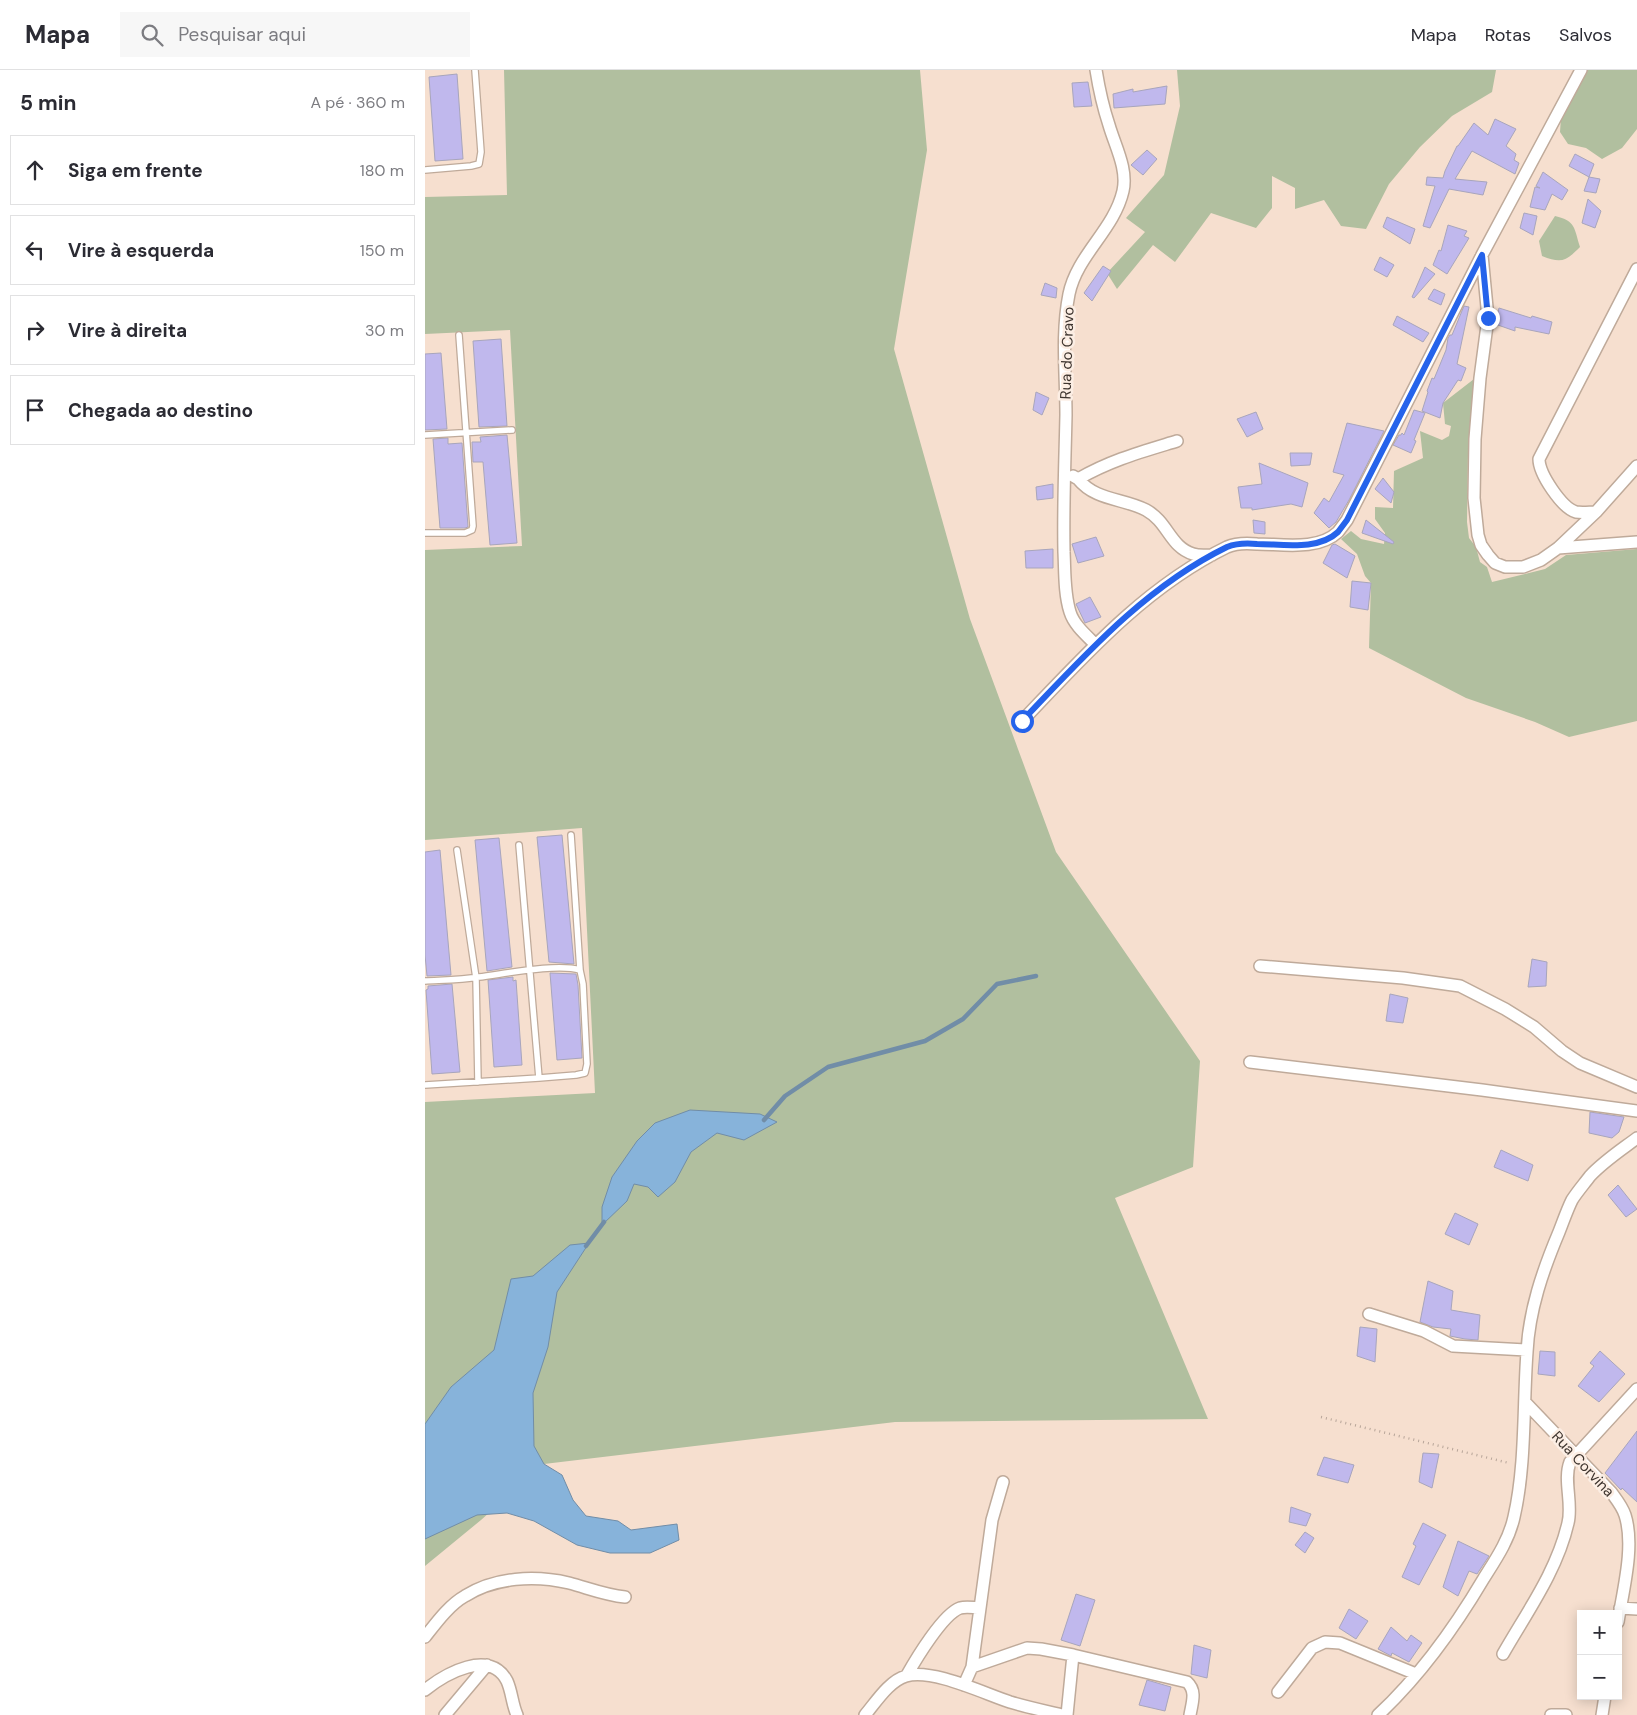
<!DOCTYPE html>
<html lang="pt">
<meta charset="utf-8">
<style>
body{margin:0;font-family:"DM Sans",sans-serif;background:#f7f7f7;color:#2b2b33}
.controls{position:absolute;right:15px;bottom:15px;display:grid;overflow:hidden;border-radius:0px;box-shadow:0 2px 12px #0003}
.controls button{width:45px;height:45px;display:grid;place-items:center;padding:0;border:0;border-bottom:1px solid #e1e1e2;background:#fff;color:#2b2b33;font:25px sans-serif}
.stop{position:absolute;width:15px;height:15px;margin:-11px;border:4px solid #2563eb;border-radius:50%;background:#fff}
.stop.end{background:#2563eb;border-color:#fff;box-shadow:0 1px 5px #0008}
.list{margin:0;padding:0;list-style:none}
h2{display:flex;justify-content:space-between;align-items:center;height:65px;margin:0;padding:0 20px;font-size:21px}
h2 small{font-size:16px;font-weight:400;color:#7c7c81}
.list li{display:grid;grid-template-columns:32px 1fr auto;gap:15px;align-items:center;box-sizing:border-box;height:70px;margin:0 10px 10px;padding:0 10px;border:1px solid #e1e1e2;border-radius:0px}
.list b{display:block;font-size:19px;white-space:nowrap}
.list em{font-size:16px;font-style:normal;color:#7c7c81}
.icon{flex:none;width:28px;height:28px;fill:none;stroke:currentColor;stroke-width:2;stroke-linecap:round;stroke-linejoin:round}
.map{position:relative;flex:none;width:1212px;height:1645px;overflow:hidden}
header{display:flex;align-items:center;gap:30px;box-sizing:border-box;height:70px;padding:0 25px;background:#fff;border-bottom:1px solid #e1e1e2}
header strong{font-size:24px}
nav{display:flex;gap:28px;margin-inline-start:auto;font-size:18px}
.search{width:350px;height:45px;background:#f7f7f7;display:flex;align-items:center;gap:12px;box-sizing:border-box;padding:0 18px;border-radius:0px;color:#7c7c81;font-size:19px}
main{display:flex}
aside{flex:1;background:#fff}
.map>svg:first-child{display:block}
.green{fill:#b1bf9f}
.water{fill:#87b3da;stroke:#718da7}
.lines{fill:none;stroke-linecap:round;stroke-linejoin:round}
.stream{stroke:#718da7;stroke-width:4.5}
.building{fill:#c0b8ed;stroke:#a8a5bc}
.lane-casing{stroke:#bfaa9a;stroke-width:8}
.street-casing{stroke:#bfaa9a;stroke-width:14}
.path{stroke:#b7a599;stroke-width:2.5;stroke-dasharray:1 4;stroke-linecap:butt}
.lane{stroke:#fff;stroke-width:5.5}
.street{stroke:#fff;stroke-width:11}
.route{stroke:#2563eb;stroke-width:6}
.labels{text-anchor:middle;stroke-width:5;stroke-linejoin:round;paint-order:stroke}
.street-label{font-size:15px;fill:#3e352f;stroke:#fceee4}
</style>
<header>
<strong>Mapa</strong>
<div class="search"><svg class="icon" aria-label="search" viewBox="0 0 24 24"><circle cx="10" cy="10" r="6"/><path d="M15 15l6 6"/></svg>Pesquisar aqui</div>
<nav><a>Mapa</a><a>Rotas</a><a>Salvos</a></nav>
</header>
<main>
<aside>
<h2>5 min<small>A pé · 360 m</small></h2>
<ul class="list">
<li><svg class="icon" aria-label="ahead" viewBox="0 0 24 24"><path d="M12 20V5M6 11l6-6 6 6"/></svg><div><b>Siga em frente</b></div><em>180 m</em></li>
<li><svg class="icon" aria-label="left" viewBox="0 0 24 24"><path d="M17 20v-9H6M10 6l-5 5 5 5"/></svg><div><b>Vire à esquerda</b></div><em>150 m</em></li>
<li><svg class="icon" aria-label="right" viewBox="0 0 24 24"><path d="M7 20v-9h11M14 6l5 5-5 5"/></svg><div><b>Vire à direita</b></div><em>30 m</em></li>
<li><svg class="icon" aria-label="arrive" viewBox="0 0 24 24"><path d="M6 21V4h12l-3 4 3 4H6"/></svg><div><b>Chegada ao destino</b></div></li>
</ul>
</aside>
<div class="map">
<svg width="1212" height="1645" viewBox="0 0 1212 1645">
<rect width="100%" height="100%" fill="#f6dfcf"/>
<path class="green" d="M79 0H495L502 80 469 279 545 549 631 782 775 991 768 1097 690 1128 783 1349 470 1352 119 1394 56 1450 0 1496V1032L170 1023 157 758 0 770V480L97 476 85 260 0 264V127L82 125Z
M752 0H1071L1067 22 1027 46 995 77 964 114 941 159 916 156 899 130 870 139V118L847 106V138L831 158 786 143 750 192 728 175 692 219 682 203 720 162 701 148 739 105 755 36Z
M1161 0H1212V59L1197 78 1177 89 1161 78 1143 74 1135 62 1136 48Z
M1130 146C1151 151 1149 158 1155 177 1141 191 1137 194 1117 186L1114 171Z
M1049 309 1043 384 1042 452 1044 468 1051 477 1055 492 1062 497 1067 512 1120 499 1141 485 1212 479V651L1144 667 1110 652 1041 628 944 578 946 513 940 506 932 484 916 469 926 461 936 469 959 474 960 463 950 449V437L968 438 969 401 998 388 995 361 1017 370 1024 366 1026 356 1020 354 1018 333Z"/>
<path class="water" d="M265 1040 335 1044 352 1052 319 1070 292 1063 266 1082 250 1112 233 1127 223 1117 209 1114 202 1131 177 1155V1137L187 1107 212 1071 230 1053Z
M164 1173 132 1222 123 1277 108 1323 109 1376 119 1394 137 1405 148 1430 161 1446 193 1451 206 1460 252 1454 254 1470 225 1483H185L152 1475 109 1451 82 1443 52 1445 0 1469V1354L26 1317 69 1280 86 1209 108 1206 145 1175Z"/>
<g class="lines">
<path class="stream" d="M339 1050 360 1026 403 997 500 971 538 949 572 914 611 906
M161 1176 179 1152"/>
</g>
<path class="building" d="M32 4 38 89 10 91 4 7Z
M663 12 667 36 649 37 647 13Z
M742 16 740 34 689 38 688 24 708 19V22Z
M1070 49 1091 59 1081 76 1091 84 1089 90 1094 93 1090 104 1047 81 1030 109 1062 112 1058 125 1024 119 1005 158 998 156 1010 116 1001 115 1002 107 1018 108 1020 101 1032 76H1033L1049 53 1063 65Z
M722 80 732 89 718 105 706 95Z
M1150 84 1169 94 1164 107 1144 96Z
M1118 102 1143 120 1137 130 1127 124 1120 140 1105 137 1110 117 1115 118 1111 116Z
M1164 107 1175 109 1171 123 1159 121Z
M1163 129 1176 141 1170 158 1157 153Z
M1099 143 1112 146 1108 165 1095 158Z
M962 147 990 159 985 174 958 157Z
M1023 155 1042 161 1039 166 1044 168 1022 204 1008 195 1014 180 1016 181Z
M955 187 969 195 962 207 949 200Z
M678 196 686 201 667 231 659 223Z
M1000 197 1010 204 989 228 987 227Z
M620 213 632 218 631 228 616 225Z
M1009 219 1020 224 1016 235 1003 229Z
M1039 236 1044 237 1032 294 1041 298 1036 311 1033 310 1018 333 1015 348 997 341 1003 322 1002 321 1007 308 1009 309 1021 280 1023 268 1025 265H1027Z
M1074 238 1106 248 1107 246 1127 252 1124 264 1090 257V261L1070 254Z
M972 246 1004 263 998 272 968 255Z
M76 269 82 356 54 357 48 271Z
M16 283 22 359 0 360V284Z
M611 322 624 328 617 345 608 340Z
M989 340 1000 343 989 370 991 371 986 383 968 375 974 365H976L977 363 979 365Z
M831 342 838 359 822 367 812 349Z
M922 353 959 361 924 430 911 452 904 458 889 443 899 428 904 432 919 405 908 402Z
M82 365 92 473 65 475 58 392H48L47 372H56L55 367Z
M23 368V374L37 373 43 457 40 458H15L8 369Z
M865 383H887L885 395 866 396Z
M834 393 883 413 877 437 866 434 827 440V438H816L813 417 837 414Z
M958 408 969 422 966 433 950 419Z
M628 414V428L612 430 611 417Z
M828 450 840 452V464L829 463Z
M941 450 969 472 968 474 937 463Z
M671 467 679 486 653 493 647 474Z
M910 474 930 486 922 508 898 493 907 475Z
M628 479V498H601L600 481Z
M927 511 946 513 943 540 925 537Z
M665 527 676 547 660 553 651 534Z
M137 765 149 894 124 892 112 767Z
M74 768 87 897 62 901 50 770Z
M15 780 26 905 2 906 0 885V782Z
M1107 889 1122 892 1121 916 1103 917Z
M125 903 151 904 153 915 157 988 132 990Z
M88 907V911L91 910 97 995 69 997 63 910Z
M27 914 35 1002 7 1004 1 920 3 919V916Z
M965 924 983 928 978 953 961 951Z
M1165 1042 1199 1047 1194 1062 1187 1068 1164 1063Z
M1076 1080 1108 1095 1103 1111 1069 1097Z
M1193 1115 1212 1139 1201 1147 1183 1125Z
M1030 1143 1053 1154 1044 1175 1020 1164Z
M1003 1211 1028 1221 1026 1240 1055 1245 1053 1270 1040 1269 1025 1266 1026 1259 1008 1257 995 1252Z
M935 1257 952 1259 950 1292 932 1286Z
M1115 1281 1130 1282V1306L1113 1304Z
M1175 1281 1200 1304 1174 1332 1153 1316 1169 1296 1165 1293Z
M1212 1361V1432L1197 1418 1196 1420 1180 1403Z
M998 1383 1014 1384 1007 1418 994 1412Z
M899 1387 929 1395 923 1413 892 1405Z
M866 1437 886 1444 881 1456 864 1452Z
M998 1453 1021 1465 994 1515 977 1507 991 1476 988 1474Z
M880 1462 889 1468 880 1483 870 1475Z
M1033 1471 1064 1486 1052 1504 1044 1501 1033 1526 1018 1517Z
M651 1524 670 1530 655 1576 636 1570Z
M924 1539 943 1551 931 1569 914 1558Z
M966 1557 982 1571 986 1565 997 1573 984 1592 967 1583 966 1586 953 1579Z
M769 1575 786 1580 782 1608 766 1604Z
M722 1610 746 1617 740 1641 714 1635Z"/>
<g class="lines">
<g class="lane-casing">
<path id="lane" d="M0 100 46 96 54 94 56 82 50 0
M0 365 87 360
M0 463H40L47 460 48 456 34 265
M94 775 114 1008
M32 780 51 908 53 1012
M0 911C18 910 36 910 54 907 79 904 132 893 155 900
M0 1015 114 1008 151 1005 160 1003 162 994 158 914 155 900 146 765"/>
</g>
<g class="street-casing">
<path id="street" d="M1057 185 1063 248 1055 308 1050 369 1049 428 1053 465 1056 475 1063 485 1070 493 1080 497H1098L1116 490 1133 478 1171 442 1212 396
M648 406 653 409C686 390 716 382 752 371
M653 409C671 431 698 428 721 440 743 452 745 477 768 484 774 486 781 485 787 485
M1171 442C1165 442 1157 443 1151 442 1137 438 1114 404 1114 389L1212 199
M1133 478 1212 472
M670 574C661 565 649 555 645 542 639 523 640 501 639 482 638 436 640 391 641 345 641 305 636 264 644 224 652 185 689 160 698 121 703 99 690 76 684 55 678 37 674 19 671 0
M597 651C659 586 720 517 802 477 811 473 822 473 832 474 857 474 893 481 913 462 916 458 919 454 922 450L1057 185 1156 0
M835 896 978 908 1035 916 1080 939 1109 957 1137 981 1155 993 1212 1017
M825 992 1057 1020 1212 1041
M944 1244 999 1261 1028 1276 1102 1280
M1100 1332 1186 1422C1191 1429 1197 1436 1200 1445 1210 1476 1198 1520 1193 1552
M1195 1538 1212 1539
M0 1567C11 1553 24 1535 40 1526 70 1507 110 1505 144 1513 163 1518 180 1525 200 1527
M1078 1584C1102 1542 1132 1501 1143 1453 1148 1434 1138 1410 1145 1392L1212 1319
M547 1597 602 1578 616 1579 648 1585
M482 1605C491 1589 518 1544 535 1538 542 1536 549 1538 555 1538
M539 1615 547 1597 567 1450 578 1412
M0 1620C20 1604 65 1578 82 1611 87 1622 87 1634 92 1645
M853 1622 887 1578 900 1572 915 1573 991 1604
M20 1645 62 1595
M440 1645C451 1632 464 1611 481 1606 507 1598 560 1624 585 1632 602 1637 620 1641 637 1645
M642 1645 648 1585 762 1612C772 1621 767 1633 765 1645
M953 1645C995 1606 1030 1557 1059 1508 1071 1489 1084 1470 1089 1447 1101 1395 1098 1335 1102 1282 1104 1240 1118 1200 1134 1162 1138 1152 1142 1140 1147 1130 1152 1122 1159 1114 1165 1106 1179 1091 1196 1080 1212 1068
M1126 1645H1141
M1177 1645 1180 1626"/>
</g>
<path class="path" d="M896 1347 1084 1393"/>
<use href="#lane" class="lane"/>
<use href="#street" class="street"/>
</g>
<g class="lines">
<path class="route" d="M597 651C659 586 720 517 802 477 812 473 822 473 832 474 857 474 893 481 913 462 916 458 919 454 922 450L1057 185 1063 248"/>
</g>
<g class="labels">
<g class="street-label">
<text transform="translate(642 283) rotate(-88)" y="5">Rua do Cravo</text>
<text transform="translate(1158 1394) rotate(47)" y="5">Rua Corvina</text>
</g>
</g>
</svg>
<div class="controls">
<button>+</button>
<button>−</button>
</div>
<div class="stop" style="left:597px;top:651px"></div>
<div class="stop end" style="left:1063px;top:248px"></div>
</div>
</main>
